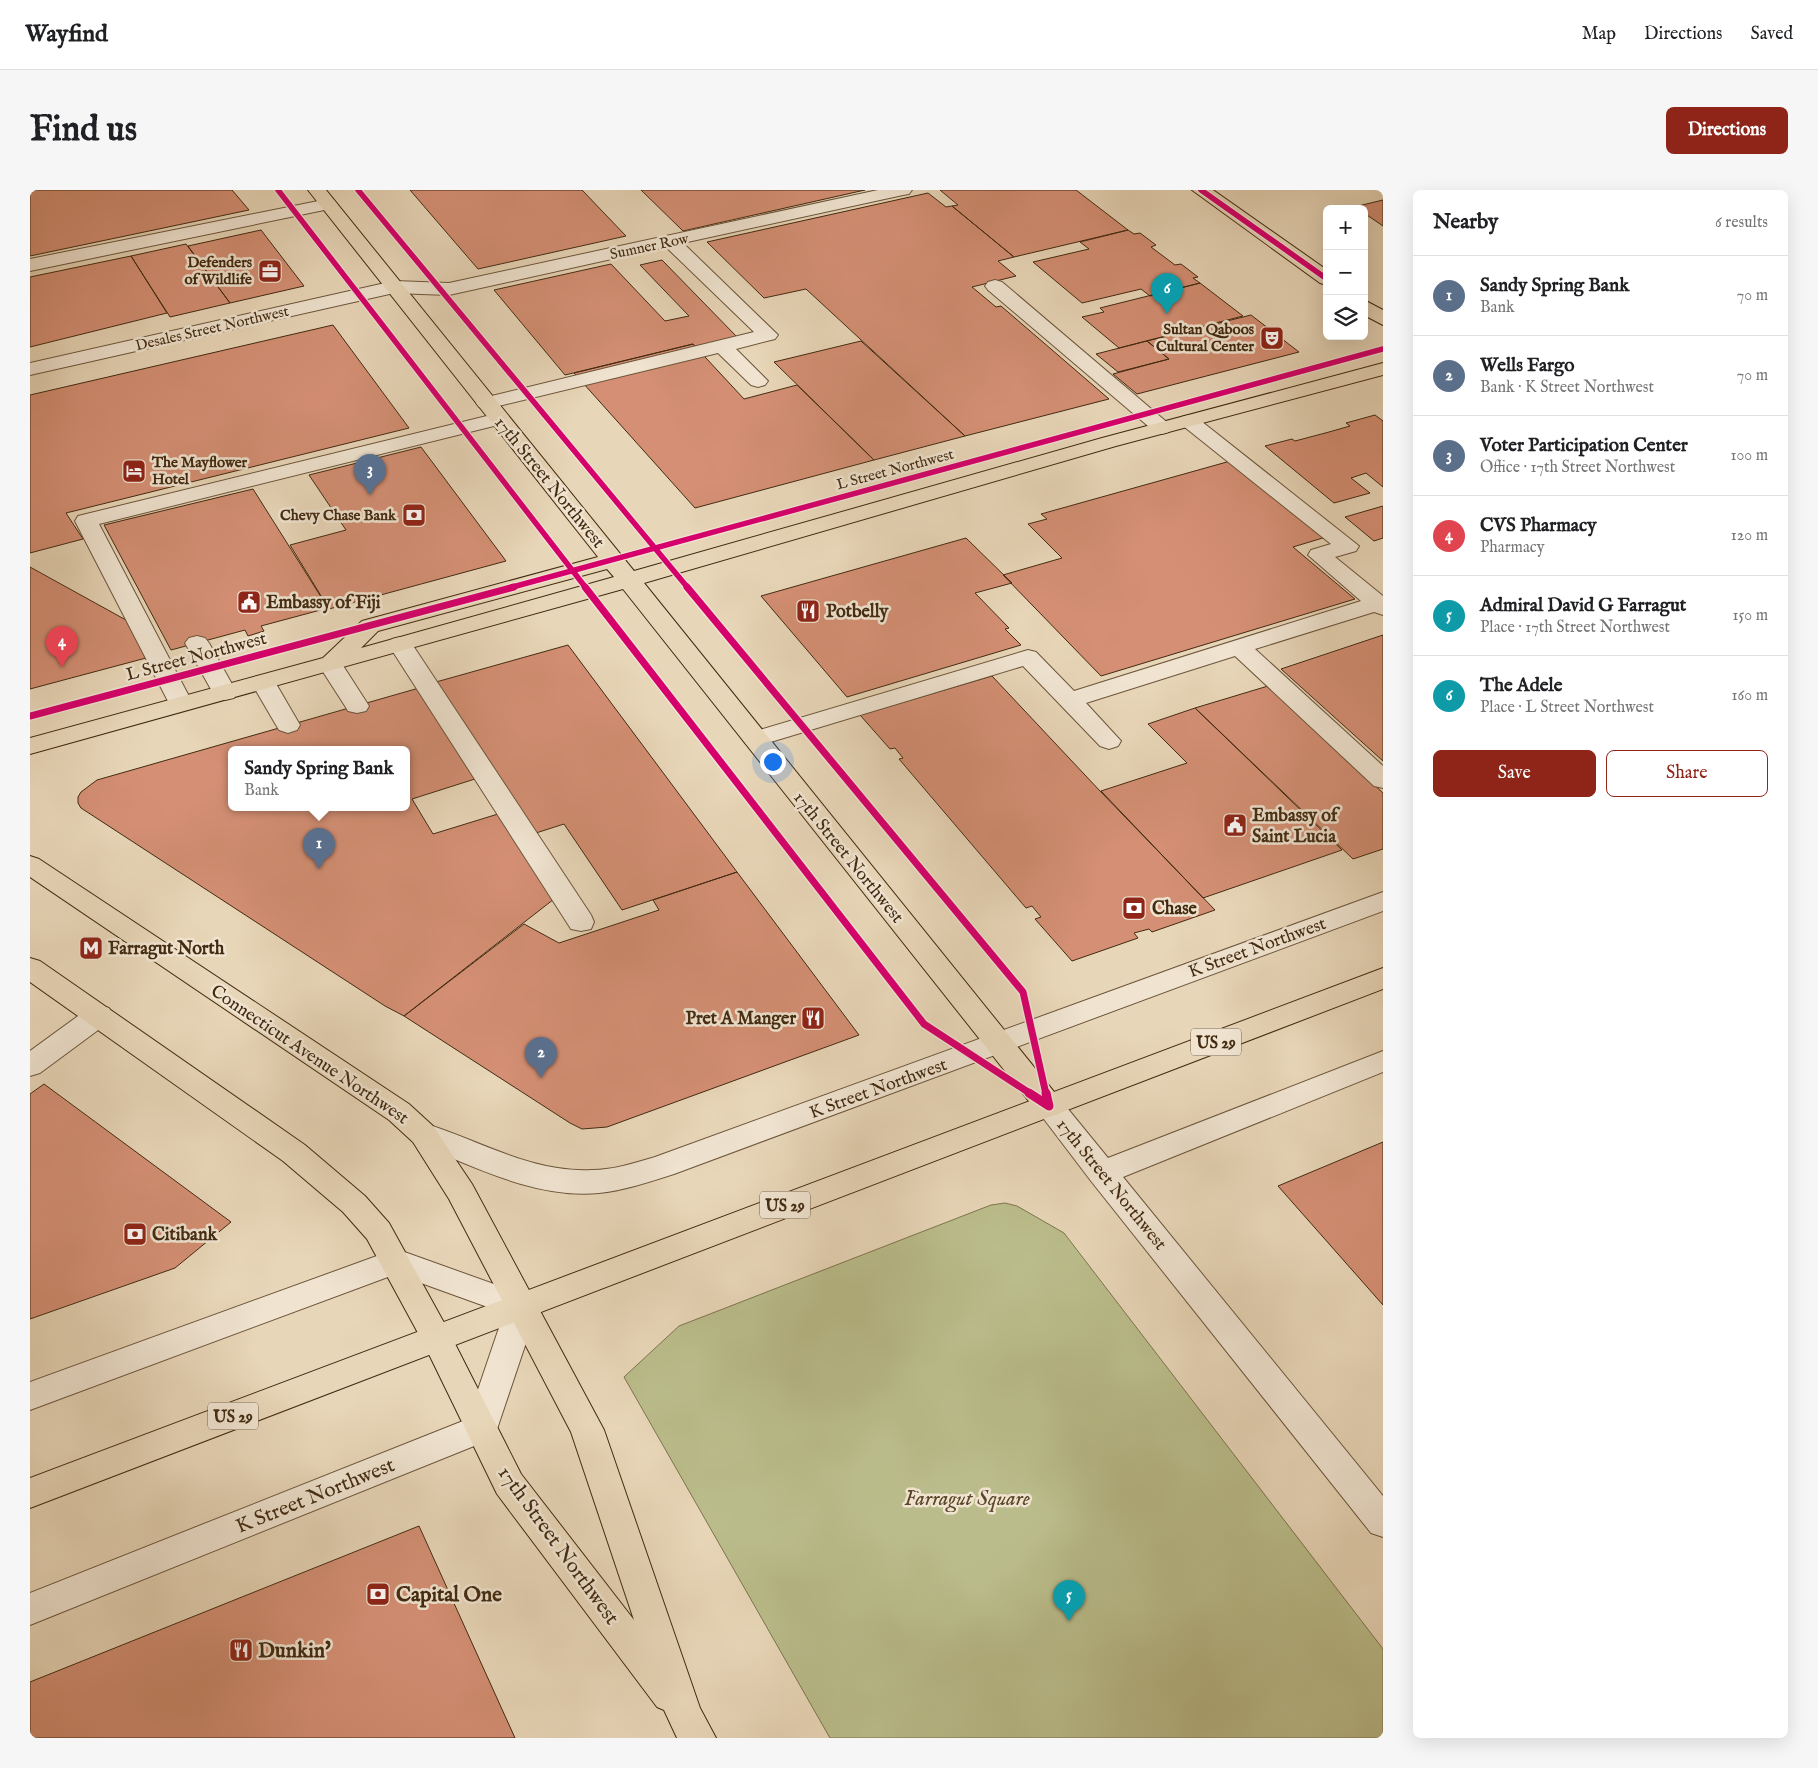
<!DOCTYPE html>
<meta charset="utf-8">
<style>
body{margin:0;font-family:"IM FELL English",serif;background:#f6f6f6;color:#202124}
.controls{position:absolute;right:15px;top:15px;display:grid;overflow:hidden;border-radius:8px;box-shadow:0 5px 20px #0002}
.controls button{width:45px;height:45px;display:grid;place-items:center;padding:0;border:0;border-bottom:1px solid #e0e0e0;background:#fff;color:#202124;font:25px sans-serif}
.you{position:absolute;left:742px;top:571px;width:18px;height:18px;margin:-12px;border:4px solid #fff;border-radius:50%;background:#1a73e8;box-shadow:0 0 0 8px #1a73e833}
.badge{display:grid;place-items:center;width:32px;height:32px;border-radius:50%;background:#8f2418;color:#fff;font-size:16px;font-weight:700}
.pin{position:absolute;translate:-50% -41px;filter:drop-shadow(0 1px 2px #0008)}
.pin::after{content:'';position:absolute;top:26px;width:18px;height:15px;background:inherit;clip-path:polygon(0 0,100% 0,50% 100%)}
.popup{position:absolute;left:198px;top:556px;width:182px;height:65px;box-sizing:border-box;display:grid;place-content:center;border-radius:8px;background:#fff;filter:drop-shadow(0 1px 4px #0005);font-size:16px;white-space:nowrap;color:#757577}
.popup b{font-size:19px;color:#202124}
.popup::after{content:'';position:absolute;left:50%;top:100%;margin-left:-10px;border:10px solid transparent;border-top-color:#fff}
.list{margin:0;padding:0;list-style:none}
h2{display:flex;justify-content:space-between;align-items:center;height:65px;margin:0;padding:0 20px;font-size:21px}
h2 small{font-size:16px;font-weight:400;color:#757577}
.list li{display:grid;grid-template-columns:32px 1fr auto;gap:15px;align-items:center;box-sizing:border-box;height:80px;padding:0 20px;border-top:1px solid #e0e0e0}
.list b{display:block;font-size:19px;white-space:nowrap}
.list p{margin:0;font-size:16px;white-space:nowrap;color:#757577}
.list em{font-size:16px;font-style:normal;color:#757577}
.actions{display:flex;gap:10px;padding:15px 20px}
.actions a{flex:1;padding:11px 0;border:1px solid #8f2418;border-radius:8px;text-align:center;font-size:18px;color:#8f2418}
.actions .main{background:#8f2418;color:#fff}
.icon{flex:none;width:28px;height:28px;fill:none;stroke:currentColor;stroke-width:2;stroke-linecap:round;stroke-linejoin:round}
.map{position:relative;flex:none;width:1353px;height:1548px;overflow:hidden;border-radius:8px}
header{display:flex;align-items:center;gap:30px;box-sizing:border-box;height:70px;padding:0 25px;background:#fff;border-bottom:1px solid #e0e0e0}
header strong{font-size:24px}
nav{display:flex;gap:28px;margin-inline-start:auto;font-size:18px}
.intro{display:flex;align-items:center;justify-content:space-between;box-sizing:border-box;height:120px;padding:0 30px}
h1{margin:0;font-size:35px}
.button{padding:12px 22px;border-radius:8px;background:#8f2418;color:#fff;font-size:18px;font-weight:700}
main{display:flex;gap:30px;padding:0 30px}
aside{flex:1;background:#fff;border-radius:8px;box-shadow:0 5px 20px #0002}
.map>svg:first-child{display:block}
.green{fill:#babd8b;stroke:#7e744e}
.building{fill:#d48f74;stroke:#422a11;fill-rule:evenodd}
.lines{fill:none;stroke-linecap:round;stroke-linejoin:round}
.minor-casing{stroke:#6c553b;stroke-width:2}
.major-casing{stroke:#422a11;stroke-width:2}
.highway-casing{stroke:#422a11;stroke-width:2}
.minor{fill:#f0e4d1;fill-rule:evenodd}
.major{fill:#e8d6b8;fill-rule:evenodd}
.highway{fill:#e8d6b8;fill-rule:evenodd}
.cycleway-far2-casing{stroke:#f0e4d1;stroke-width:8}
.cycleway-far1-casing{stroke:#f0e4d1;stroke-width:10}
.cycleway-casing{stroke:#f0e4d1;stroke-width:12}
.cycleway-far2{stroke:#d6006c;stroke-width:5.5}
.cycleway-far1{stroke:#d6006c;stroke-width:7}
.cycleway{stroke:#d6006c;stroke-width:9}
.labels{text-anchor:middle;stroke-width:5;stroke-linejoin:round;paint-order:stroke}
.far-street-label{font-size:15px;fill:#422a11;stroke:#f0e4d1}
.far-poi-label{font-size:15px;font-weight:bold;fill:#422a11;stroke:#f0e4d1;text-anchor:end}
.shield{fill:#f0e4d1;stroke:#76624b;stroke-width:1}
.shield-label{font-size:16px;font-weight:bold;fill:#422a11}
.street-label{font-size:18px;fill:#422a11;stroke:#f0e4d1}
.poi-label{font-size:18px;font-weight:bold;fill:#422a11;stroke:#f0e4d1;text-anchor:start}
.near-street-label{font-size:21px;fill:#422a11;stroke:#f0e4d1}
.near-park-label{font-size:21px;font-style:italic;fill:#5a4729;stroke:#f0e4d1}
.near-poi-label{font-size:21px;font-weight:bold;fill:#422a11;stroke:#f0e4d1;text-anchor:start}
</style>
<header>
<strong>Wayfind</strong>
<nav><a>Map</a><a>Directions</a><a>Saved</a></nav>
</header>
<div class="intro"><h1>Find us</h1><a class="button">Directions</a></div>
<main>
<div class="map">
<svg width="1353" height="1548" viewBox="0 0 1353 1548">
<rect width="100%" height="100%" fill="#e8d6b8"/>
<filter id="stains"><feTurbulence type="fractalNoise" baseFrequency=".004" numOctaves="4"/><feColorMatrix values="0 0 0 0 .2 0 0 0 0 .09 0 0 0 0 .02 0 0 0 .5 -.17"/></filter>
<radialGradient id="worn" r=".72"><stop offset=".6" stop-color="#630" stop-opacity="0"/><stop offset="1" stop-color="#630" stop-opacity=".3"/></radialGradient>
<path class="green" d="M975 1013 987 1016 1034 1043 1353 1459V1548H800L594 1187 649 1136 961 1015Z"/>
<path class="building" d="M0 0H202L219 20 0 66Z
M380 0H552L596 46 448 79Z
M611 0H835L653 41Z
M910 0H1046L1098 40 984 67 922 16 928 15Z
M898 3 916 17 922 16 984 67 968 71 986 86 942 97 966 117 971 116 1079 209 935 246 776 99 734 108 677 52Z
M1353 10V36L1334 23V19L1324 17Z
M231 40 274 96 200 113 158 56Z
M1098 40 1104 44 1110 43 1126 55 1121 57 1145 75 1151 74 1168 87 1163 88 1170 93 1120 106 1111 99 1052 113 1003 72 1059 59 1050 52Z
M156 54 200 113 140 127 101 66Z
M101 66 137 123 0 157V87Z
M632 70 708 148 666 158 663 154 535 185 464 100 581 74 635 131 659 126 610 75Z
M1170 93 1213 126 1089 158 1052 127 1074 122 1070 118Z
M1221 125 1269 162 1107 204 1083 184 1139 169 1117 151Z
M303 135 379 238 36 323 53 349 0 363V205Z
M831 151 935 246 844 270 744 172Z
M1117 151 1139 169 1088 182 1066 164Z
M663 154 714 209 767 195 844 270 665 318 544 183Z
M1345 225 1353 231V297L1336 283 1321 288 1340 303 1304 313 1235 256 1262 249 1265 251 1299 242 1320 236 1316 233Z
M391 257 476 371 299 419 260 355 316 340 279 285Z
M1204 270 1296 347 1263 357 1325 409 1071 486 973 385 1032 368 998 334 1017 329 1011 324Z
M223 299 298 418 231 436 234 441 218 446 215 440 141 460 74 335Z
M1353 316V348L1344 351 1315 327Z
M936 348 982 393 945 403 979 438 975 439 991 455 817 507 731 406Z
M0 377 96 430 116 468 0 499Z
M1353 445V571L1251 479Z
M538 455 707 682 592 720 534 634 506 643 406 492Z
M962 486 1070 601 1185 720 1122 742 1119 739 1104 743 1108 748 1042 771 1005 729 1011 727 1002 716 996 718 869 569 873 568 865 558 860 559 830 525Z
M1238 496 1353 603V659L1323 669 1165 518Z
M389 498 448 588 382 609 403 644 468 624 524 709 374 826 355 816 51 618 48 613V607L51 602 67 590ZM202 560H376V618H202Z
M1165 518 1312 660 1173 708 1071 601 1157 573 1118 534Z
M707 682 829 845 577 937 552 939 540 933 374 826 494 734 529 753 629 720 623 710Z
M14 894 201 1032 145 1078 0 1129V904Z
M1353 952V1115L1248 996Z
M389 1336 485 1548H0V1492Z"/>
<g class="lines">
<g class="minor-casing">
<path id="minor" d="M848 0H882L879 4 873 5 653 53 748 145 745 149 706 159 738 191 735 195 728 197 721 195 688 163 456 219 449 217 446 213 449 209 724 142 636 57 419 105 364 103 0 185V173L364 91 419 93Z
M298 9 304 10 307 14 304 18 0 81V69Z
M965 90 972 92 1139 234 1142 238 1139 242 1132 244 1125 242 958 100 955 96 958 92Z
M469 223 476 225 479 229 476 233 69 334 163 514 160 519 151 521 142 519 45 331 48 326Z
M1159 225 1166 227 1329 356 1326 361 1305 367 1353 406V425L1344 422 1225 459 1353 576V598L1344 596 1205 466 1056 513 1091 551 1088 556 1079 559 1070 556 993 476 734 554 725 557 716 554 713 549 716 544 998 460 1006 462 1044 501 1331 411 1278 365 1281 360 1301 354 1152 235 1149 231 1152 227Z
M167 446 175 448 179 453 207 503 204 508 195 510 186 508 183 503 155 453 159 448Z
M370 447 378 449 382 454 561 725 564 732 561 739 551 741 541 739 358 454 362 449Z
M300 467 308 469 312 474 339 516 336 521 327 523 318 521 315 516 288 474 292 469Z
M233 485 241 487 245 492 270 535 267 540 258 543 249 540 246 535 221 492 225 487Z
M1353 702V721L644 984C619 992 595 1000 569 1003 504 1009 441 975 383 952L378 944 383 936 393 933C450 950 500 983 562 980 583 980 605 973 625 967Z
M69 815 79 818 83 825 79 832 10 883 0 886V861L59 818Z
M1353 861V882L1093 987 1353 1306V1347L1341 1343 1061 991 1004 916 1009 908 1019 905 1029 908 1078 968Z
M366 1059 503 1108 508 1117 464 1248 0 1435V1403L438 1229 474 1123 366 1084 0 1220V1192Z"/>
</g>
<g class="major-casing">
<path id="major" d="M278 0H296L604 381 1072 248 1353 173V185L1086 256 614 393 1029 908 1034 916 1029 924 1019 927 1009 924 593 399 0 564V548L293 468 332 431 568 367ZM577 379 584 387 331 458 348 441Z
M1162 0H1183L1297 80V95L1290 93Z
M1334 110 1353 120V135L1334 125Z
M0 666 9 669 379 914 403 936 442 994 574 1240 670 1518 686 1548H647L634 1520 627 1517 467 1304 394 1154 337 1049 313 1022 253 971 0 792V768L10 771 275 955 335 1006 359 1033 418 1140 491 1284 604 1430 541 1242 419 1009 383 952 359 930 0 687Z"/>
</g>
<g class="highway-casing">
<path id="highway" d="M1353 778V799L0 1318V1288Z"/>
</g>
<use href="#minor" class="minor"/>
<use href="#major" class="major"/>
<use href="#highway" class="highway"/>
<g class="cycleway-far2-casing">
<path id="cycleway-far2" d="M248 0 556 398
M328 0 658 398
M1171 0 1297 89
M479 398 1353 159"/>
</g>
<g class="cycleway-far1-casing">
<path id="cycleway-far1" d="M555 397 894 834 1001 904
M657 397 993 802 1016 904
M0 526 484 397"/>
</g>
<g class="cycleway-casing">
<path id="cycleway" d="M999 903 1019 916
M1016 903 1019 916"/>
</g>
<use href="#cycleway-far2" class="cycleway-far2"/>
<use href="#cycleway-far1" class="cycleway-far1"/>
<use href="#cycleway" class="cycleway"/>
</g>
<defs>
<g id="office-square" transform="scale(1.25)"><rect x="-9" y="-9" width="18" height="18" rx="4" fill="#8f2418" stroke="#f0e4d1"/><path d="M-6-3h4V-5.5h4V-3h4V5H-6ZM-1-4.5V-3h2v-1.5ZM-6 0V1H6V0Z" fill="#fff"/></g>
<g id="theatre-square" transform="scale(1.25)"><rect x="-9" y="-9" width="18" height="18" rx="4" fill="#8f2418" stroke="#f0e4d1"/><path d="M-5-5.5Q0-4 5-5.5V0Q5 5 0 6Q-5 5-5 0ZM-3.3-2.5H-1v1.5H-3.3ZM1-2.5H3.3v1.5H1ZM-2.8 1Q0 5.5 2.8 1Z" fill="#fff"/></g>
<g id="hotel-square" transform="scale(1.25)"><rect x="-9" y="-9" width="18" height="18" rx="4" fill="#8f2418" stroke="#f0e4d1"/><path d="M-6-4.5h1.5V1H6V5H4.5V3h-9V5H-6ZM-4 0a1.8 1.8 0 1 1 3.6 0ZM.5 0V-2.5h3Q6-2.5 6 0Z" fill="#fff"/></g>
<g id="bank-square" transform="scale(1.25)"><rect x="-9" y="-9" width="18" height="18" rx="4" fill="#8f2418" stroke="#f0e4d1"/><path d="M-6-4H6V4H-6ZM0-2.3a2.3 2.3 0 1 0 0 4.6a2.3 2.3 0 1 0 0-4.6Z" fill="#fff"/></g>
<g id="civic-square" transform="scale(1.25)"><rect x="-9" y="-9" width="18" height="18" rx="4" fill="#8f2418" stroke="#f0e4d1"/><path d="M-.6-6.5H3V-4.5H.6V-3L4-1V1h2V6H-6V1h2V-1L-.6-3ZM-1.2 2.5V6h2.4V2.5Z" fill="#fff"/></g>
<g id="restaurant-square" transform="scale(1.25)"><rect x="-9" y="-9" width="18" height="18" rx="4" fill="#8f2418" stroke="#f0e4d1"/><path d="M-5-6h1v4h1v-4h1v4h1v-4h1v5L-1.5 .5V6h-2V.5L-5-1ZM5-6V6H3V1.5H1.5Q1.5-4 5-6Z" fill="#fff"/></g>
<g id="metro-square" transform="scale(1.25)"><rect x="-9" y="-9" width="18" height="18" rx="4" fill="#8f2418" stroke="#f0e4d1"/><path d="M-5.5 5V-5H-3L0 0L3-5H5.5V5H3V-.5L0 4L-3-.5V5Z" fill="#fff"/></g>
</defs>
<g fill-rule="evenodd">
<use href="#office-square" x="240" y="81"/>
<use href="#theatre-square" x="1242" y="148"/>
<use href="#hotel-square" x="104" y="281"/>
<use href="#bank-square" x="384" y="325"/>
<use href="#civic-square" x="219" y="412"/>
<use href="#restaurant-square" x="778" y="421"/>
<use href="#civic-square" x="1205" y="635"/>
<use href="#bank-square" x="1104" y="718"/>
<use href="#metro-square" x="61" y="758"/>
<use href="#restaurant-square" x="783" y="828"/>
<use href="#bank-square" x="105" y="1044"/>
<use href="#bank-square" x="348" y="1404"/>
<use href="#restaurant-square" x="211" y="1460"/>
</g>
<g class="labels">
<g class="far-street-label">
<text transform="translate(619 56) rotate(-12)" y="5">Sumner Row</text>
<text transform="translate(182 138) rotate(-13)" y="5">Desales Street Northwest</text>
<text transform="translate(865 279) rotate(-15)" y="5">L Street Northwest</text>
</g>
<g class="far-poi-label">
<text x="222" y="77">Defenders<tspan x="222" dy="17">of Wildlife</tspan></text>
<text x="1224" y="144">Sultan Qaboos<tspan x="1224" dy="17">Cultural Center</tspan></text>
<text x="122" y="277" text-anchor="start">The Mayflower<tspan x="122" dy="17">Hotel</tspan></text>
<text x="366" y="330">Chevy Chase Bank</text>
</g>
<g class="shield">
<rect x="1161" y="838.5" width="50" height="27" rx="4"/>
<rect x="730" y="1001.5" width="50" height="27" rx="4"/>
<rect x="178" y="1212.5" width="50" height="27" rx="4"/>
</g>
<g class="shield-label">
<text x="1186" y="858">US 29</text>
<text x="755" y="1021">US 29</text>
<text x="203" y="1232">US 29</text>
</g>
<g class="street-label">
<text transform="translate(520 292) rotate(51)" y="6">17th Street Northwest</text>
<text transform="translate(166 466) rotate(-15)" y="6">L Street Northwest</text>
<text transform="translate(819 667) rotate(51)" y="6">17th Street Northwest</text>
<text transform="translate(1227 757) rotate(-20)" y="6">K Street Northwest</text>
<text transform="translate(280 864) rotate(34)" y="6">Connecticut Avenue Northwest</text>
<text transform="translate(848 898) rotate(-20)" y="6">K Street Northwest</text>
<text transform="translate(1082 994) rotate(51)" y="6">17th Street Northwest</text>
</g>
<g class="poi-label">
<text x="236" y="418">Embassy of Fiji</text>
<text x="796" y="427">Potbelly</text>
<text x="1222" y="631">Embassy of<tspan x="1222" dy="21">Saint Lucia</tspan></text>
<text x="1122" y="724">Chase</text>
<text x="78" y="764">Farragut North</text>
<text x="766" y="834" text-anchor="end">Pret A Manger</text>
<text x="122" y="1050">Citibank</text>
</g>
<g class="near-street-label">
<text transform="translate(285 1305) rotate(-22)" y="7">K Street Northwest</text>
<text transform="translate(529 1355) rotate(54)" y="7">17th Street Northwest</text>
</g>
<g class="near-park-label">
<text x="937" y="1315">Farragut Square</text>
</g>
<g class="near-poi-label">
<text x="366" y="1411">Capital One</text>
<text x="228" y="1467">Dunkin'</text>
</g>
</g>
<rect width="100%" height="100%" filter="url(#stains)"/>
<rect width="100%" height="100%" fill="url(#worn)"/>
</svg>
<div class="controls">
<button>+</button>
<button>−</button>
<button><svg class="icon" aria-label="layers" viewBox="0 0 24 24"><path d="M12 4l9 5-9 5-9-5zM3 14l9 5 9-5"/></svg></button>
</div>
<div class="you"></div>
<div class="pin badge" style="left:289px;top:679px;background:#5c6f8a">1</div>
<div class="popup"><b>Sandy Spring Bank</b>Bank</div>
<div class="pin badge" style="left:511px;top:888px;background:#5c6f8a">2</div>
<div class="pin badge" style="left:340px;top:305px;background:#5c6f8a">3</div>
<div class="pin badge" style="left:32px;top:477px;background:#e0444e">4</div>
<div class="pin badge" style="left:1039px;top:1431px;background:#0f9aa8">5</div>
<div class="pin badge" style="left:1137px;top:124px;background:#0f9aa8">6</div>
</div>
<aside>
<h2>Nearby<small>6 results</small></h2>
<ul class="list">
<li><span class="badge" style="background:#5c6f8a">1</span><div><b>Sandy Spring Bank</b><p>Bank</p></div><em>70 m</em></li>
<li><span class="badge" style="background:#5c6f8a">2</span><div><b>Wells Fargo</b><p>Bank · K Street Northwest</p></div><em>70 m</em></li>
<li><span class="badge" style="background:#5c6f8a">3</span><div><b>Voter Participation Center</b><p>Office · 17th Street Northwest</p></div><em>100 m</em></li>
<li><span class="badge" style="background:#e0444e">4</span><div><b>CVS Pharmacy</b><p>Pharmacy</p></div><em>120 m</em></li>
<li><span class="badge" style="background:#0f9aa8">5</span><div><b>Admiral David G Farragut</b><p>Place · 17th Street Northwest</p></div><em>150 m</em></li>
<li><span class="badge" style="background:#0f9aa8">6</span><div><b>The Adele</b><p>Place · L Street Northwest</p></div><em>160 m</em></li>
</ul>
<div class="actions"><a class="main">Save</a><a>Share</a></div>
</aside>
</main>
